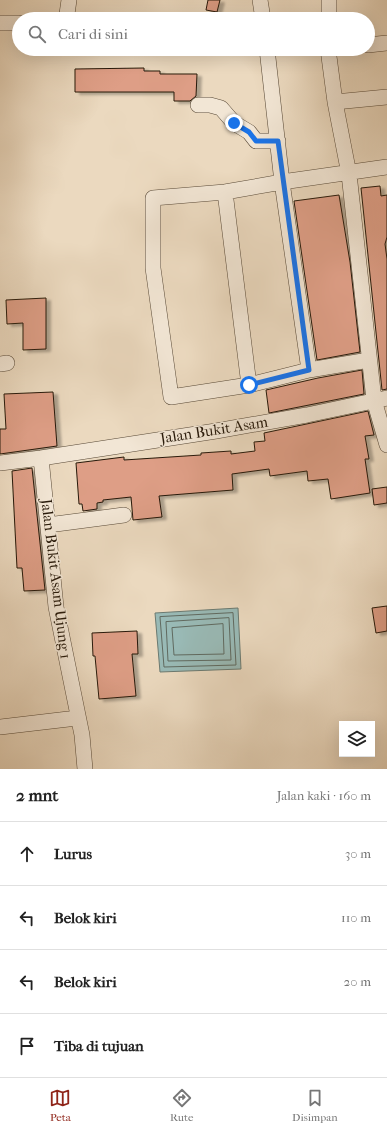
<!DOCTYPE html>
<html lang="id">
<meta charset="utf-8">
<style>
body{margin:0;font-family:"IM FELL French Canon",serif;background:#f6f6f6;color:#222}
.controls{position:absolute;right:12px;bottom:12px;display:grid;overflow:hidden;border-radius:0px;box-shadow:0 4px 16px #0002}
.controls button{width:36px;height:36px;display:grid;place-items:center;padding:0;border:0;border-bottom:1px solid #e0e0e0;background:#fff;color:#222;font:20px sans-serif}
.stop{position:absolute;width:12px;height:12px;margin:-9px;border:3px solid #1a73e8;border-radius:50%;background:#fff}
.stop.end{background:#1a73e8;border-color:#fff;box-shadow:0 1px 4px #0008}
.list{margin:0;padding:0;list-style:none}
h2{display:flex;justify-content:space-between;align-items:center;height:52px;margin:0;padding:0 16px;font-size:17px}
h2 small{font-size:13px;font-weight:400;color:#767676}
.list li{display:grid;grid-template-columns:26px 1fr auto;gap:12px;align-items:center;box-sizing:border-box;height:64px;padding:0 16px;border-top:1px solid #e0e0e0}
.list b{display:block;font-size:15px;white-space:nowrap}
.list em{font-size:13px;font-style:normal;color:#767676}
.icon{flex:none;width:22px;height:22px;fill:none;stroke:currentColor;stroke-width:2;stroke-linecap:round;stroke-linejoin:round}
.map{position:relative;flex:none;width:387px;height:769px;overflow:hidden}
.search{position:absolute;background:#fff;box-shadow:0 4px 16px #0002;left:12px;right:12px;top:12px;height:44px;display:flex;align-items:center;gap:10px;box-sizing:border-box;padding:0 14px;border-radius:22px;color:#767676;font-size:15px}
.sheet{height:308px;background:#fff}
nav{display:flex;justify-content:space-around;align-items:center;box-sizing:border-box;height:56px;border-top:1px solid #e0e0e0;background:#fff;font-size:11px;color:#767676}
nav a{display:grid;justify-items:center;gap:2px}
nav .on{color:#8f2418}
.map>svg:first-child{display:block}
.water{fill:#99bab6;stroke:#6b7a71}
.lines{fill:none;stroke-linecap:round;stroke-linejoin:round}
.shore{stroke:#606a60;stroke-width:1}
.building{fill:#de9e86;stroke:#27190a;filter:url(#shadow)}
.minor-casing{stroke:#584937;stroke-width:16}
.minor{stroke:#f2e6d5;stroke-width:15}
.route{stroke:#1a73e8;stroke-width:5}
.labels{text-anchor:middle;stroke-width:3;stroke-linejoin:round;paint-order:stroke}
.street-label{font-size:15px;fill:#27190a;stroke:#f2e6d5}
</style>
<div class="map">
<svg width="387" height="769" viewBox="0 0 387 769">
<defs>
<filter id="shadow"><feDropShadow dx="4.5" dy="2.5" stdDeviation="1" flood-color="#0004"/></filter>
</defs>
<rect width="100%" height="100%" fill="#ebd9bf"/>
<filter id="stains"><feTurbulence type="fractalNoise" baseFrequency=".005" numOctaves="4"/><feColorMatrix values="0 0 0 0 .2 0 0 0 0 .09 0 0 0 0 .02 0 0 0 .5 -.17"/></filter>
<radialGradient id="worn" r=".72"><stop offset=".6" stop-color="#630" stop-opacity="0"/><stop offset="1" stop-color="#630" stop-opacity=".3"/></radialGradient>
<path class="water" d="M238 608 241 669 160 672 155 613Z"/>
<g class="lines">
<path class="shore" d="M233 613 236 665 164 667 160 617Z
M229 618 231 660 168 661 166 622Z
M223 624 224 654 174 655 172 628Z"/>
</g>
<path class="building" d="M208 0H220L217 12 206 10Z
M144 68V71H160V74H197L196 96 190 101H174V92H75V69Z
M380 186 381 196 387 195V237L385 244 387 259V389L382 390 361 188Z
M339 195 350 262 360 352 317 360 294 201Z
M46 298V349L23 350V323L7 324 6 300Z
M362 370 364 394 269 413 266 390 318 378Z
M53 392 57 446 0 454V429H6L4 394Z
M368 411 374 435 365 436 369 459H365L370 493 331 499 328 479 308 481 307 471 270 476 269 469 232 474 233 490 159 496 162 517 133 520 131 497 103 500V502L97 503V509L83 511 82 504H79L76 463 124 457V460L201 455V453L231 451V454L255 451 254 442 265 441 264 433Z
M32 468 45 590 24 591 22 568H17L12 471Z
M387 487V503L374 505 372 489Z
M387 606V631L376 633 372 608Z
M137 631 138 654H132L136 696 99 699 95 656H93L92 633Z"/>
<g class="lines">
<g class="minor-casing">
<path id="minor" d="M260 0 263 19
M64 19 67 14 69 0
M329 19V0
M0 23H19
M368 45 387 43
M267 49 282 182 309 370
M328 49 335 102 349 174 374 400 387 445
M335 102 387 97
M198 105H210L221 108 234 123 249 132 256 141H278
M225 192 249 385
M369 360 309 370 249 385 171 397 153 268V198L225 192 282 182 387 167
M0 364 7 363
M41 458 56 607 82 735 85 769
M0 463 41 458 216 431 307 415 387 398
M48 525 124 515
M0 727 77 718"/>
</g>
<use href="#minor" class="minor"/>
</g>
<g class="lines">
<path class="route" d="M234 123 249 132 256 141H278L309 370 249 385"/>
</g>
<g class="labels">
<g class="street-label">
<text transform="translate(214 430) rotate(-9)" y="5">Jalan Bukit Asam</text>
<text transform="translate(56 579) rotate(83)" y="5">Jalan Bukit Asam Ujung 1</text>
</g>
</g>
<rect width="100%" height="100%" filter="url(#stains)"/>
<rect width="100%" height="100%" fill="url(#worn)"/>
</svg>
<div class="controls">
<button><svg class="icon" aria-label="layers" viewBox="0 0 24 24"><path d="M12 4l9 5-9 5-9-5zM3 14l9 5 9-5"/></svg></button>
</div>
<div class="stop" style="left:249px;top:385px"></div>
<div class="stop end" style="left:234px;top:123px"></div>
<div class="search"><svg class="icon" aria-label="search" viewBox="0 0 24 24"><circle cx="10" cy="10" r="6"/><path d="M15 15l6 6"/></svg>Cari di sini</div>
</div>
<section class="sheet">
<h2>2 mnt<small>Jalan kaki · 160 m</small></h2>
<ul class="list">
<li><svg class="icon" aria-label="ahead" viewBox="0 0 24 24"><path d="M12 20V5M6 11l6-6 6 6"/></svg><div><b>Lurus</b></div><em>30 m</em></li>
<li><svg class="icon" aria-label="left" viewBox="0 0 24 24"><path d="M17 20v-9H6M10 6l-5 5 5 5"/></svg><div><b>Belok kiri</b></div><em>110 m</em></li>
<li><svg class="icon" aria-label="left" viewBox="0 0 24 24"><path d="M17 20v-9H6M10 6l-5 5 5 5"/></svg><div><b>Belok kiri</b></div><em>20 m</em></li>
<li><svg class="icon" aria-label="arrive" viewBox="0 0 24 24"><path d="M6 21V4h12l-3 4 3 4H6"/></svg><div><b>Tiba di tujuan</b></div></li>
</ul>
</section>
<nav>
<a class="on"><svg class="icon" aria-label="map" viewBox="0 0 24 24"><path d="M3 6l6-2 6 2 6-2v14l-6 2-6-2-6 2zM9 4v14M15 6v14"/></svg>Peta</a>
<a><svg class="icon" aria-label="directions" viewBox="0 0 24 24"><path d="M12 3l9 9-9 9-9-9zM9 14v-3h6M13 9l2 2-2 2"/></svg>Rute</a>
<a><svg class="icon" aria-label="saved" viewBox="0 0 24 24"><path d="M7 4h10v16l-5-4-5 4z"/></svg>Disimpan</a>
</nav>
